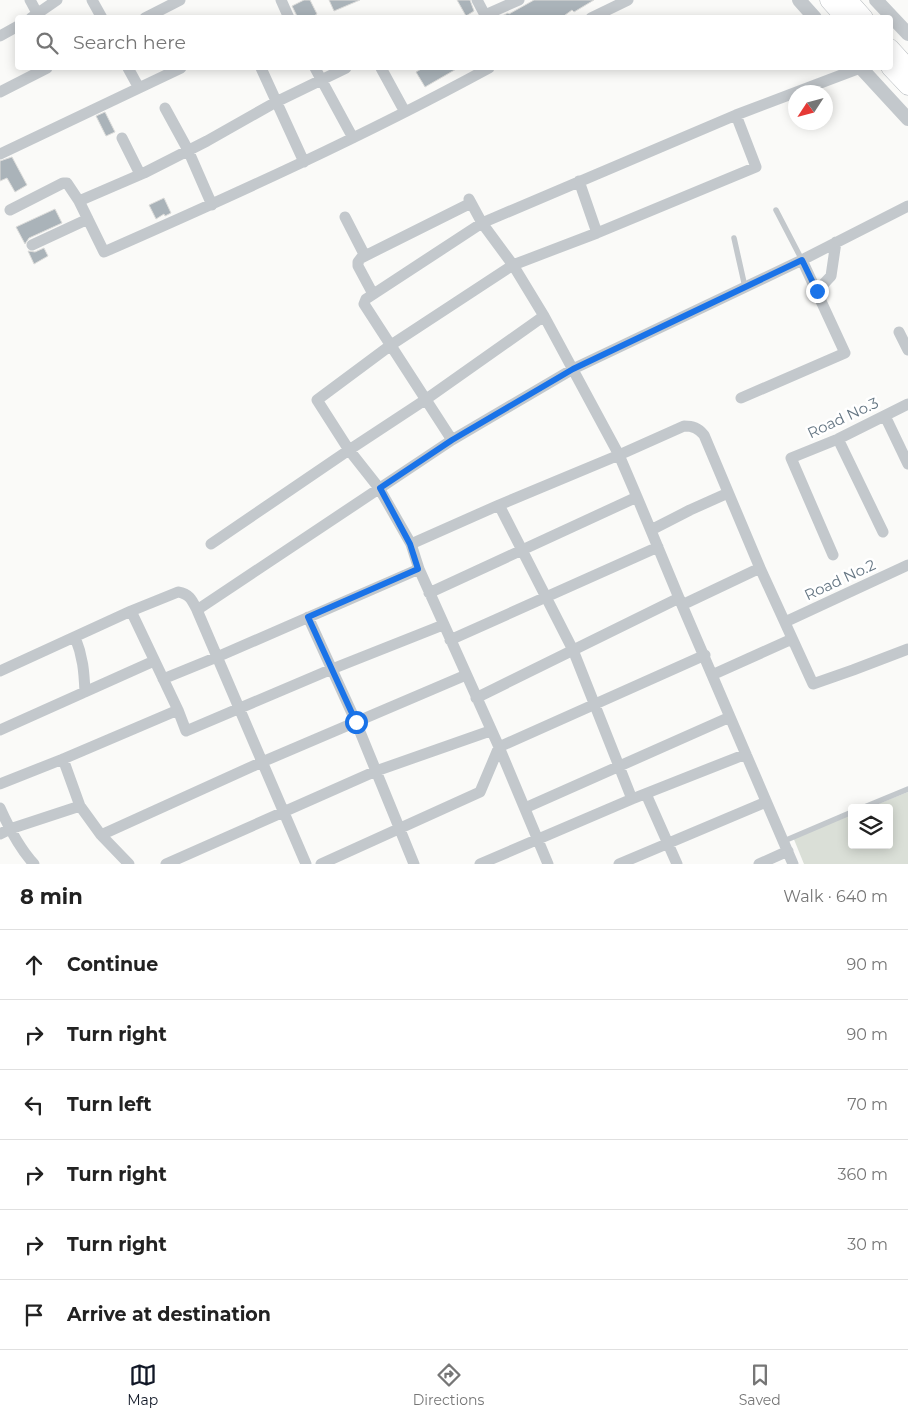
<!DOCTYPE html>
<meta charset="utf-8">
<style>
body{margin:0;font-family:Montserrat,sans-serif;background:#f6f6f6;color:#222}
.controls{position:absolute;right:15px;bottom:15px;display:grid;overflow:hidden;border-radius:5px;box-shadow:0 2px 12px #0003}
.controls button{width:45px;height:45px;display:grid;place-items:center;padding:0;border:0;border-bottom:1px solid #e0e0e0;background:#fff;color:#222;font:25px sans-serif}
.compass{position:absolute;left:788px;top:85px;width:45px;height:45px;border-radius:50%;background:#fff;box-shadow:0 2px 12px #0003;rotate:234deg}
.stop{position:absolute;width:15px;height:15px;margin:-11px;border:4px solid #1a73e8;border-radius:50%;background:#fff}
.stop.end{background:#1a73e8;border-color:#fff;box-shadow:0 1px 5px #0008}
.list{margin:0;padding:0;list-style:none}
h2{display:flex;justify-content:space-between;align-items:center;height:65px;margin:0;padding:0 20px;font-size:21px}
h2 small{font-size:16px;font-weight:400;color:#767676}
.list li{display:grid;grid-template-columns:32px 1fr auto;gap:15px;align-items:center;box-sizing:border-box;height:70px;padding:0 20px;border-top:1px solid #e0e0e0}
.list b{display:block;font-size:19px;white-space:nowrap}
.list em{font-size:16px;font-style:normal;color:#767676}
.icon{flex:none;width:28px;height:28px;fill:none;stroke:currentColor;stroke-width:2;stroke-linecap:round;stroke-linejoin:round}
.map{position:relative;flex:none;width:908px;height:864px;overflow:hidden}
.search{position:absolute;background:#fff;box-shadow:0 2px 12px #0003;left:15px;right:15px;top:15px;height:55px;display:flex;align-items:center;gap:12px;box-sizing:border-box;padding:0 18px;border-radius:5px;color:#767676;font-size:19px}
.sheet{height:485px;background:#fff}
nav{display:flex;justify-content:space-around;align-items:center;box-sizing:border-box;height:70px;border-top:1px solid #e0e0e0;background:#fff;font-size:14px;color:#767676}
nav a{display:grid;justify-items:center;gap:2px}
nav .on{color:#111827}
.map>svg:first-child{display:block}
.green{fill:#dadfd7}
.building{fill:#aab3b9;stroke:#dcdcda}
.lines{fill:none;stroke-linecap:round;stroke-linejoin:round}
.trunk-casing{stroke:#b4b9bd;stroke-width:19}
.service{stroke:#c3c8cc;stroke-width:5.5}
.minor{stroke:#c3c8cc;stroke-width:11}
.tertiary{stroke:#c3c8cc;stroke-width:14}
.trunk{stroke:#fff;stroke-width:18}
.route{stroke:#1a73e8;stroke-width:6}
.labels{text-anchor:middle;stroke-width:5;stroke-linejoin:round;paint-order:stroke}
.street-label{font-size:15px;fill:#657683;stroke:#fff}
</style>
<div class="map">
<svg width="908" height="864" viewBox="0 0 908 864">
<rect width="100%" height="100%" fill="#fafaf8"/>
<path class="green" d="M908 792V864H804L793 837 852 814V845H889V808H868Z"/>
<path class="building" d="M304 0H310L317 14 311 18H298L292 6Z
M329 0H360L334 11Z
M457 0H470L474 11 466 16Z
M534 0H594L574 12 572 10 561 18H498L508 13 509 14Z
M423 68H458L425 87 416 72Z
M105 112 115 132 106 136 96 116Z
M12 157 27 185 15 192 7 178 0 181V161Z
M164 198 171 213 165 216 164 214 156 219 149 205Z
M55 209 62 223 29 238 25 244 16 227Z
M44 248 48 256 34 264 28 251 35 252Z"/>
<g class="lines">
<g class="trunk-casing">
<path id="trunk" d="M829 0 845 18
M848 0 864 18
M890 48 908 68
M890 67 908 86"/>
</g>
<path class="service" d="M776 210 802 260
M734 238 745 287
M862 808 908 789
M784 841 852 812"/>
<path class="minor" d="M30 0 37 13
M92 0 102 18
M281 0 289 18
M477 0 485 15 519 0
M31 18 57 0
M145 18 180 0
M591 18 628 0
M0 36 18 26
M128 68 139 88
M261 68 304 162
M315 68 353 138
M381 68 405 112
M0 92 47 68
M165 108 188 150 212 205
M122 138 140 174
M0 154 181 68
M579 181 597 233
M469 199 482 223 513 265 544 316 619 455 499 505 573 650 632 799
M79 201 144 173 207 141 276 102 346 68
M10 210 63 183H67L79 201 104 252C234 195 364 136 489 68
M345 217 365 256
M32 245 88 219
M817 291 831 276 836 242
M373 294 358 266V262L361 258 471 203
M899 332 908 350
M741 398 845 353 802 260
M885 416 908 464
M838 439 883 532
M452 440 364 304 366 299 482 223 736 115 860 68
M651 530 690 510 728 493
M211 544 349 450 425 400 544 316
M411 544 499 505
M833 555 791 458 838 439 908 404
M429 593 637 497
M679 598 637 497 619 455 684 426C693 426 698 428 704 435L760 568
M682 605 760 568 813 684 853 670 908 649
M197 610 452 440 573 369 802 260 908 206
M131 611 178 710 186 731 332 669 443 625
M308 617 356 722 414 864
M785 622 908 565
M75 637C83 657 84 671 85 692
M450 640 658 547
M0 671 131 611 178 592C190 594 192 600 197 610L306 864
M712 675 792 639
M163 679 217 657 419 569
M476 698 679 598 793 864
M0 730 154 661
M63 759 80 806 101 835 129 864
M0 784 63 759 178 710
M646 794 677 864
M0 808C9 828 19 848 34 864
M525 808 730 717
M0 834 10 829 80 806
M101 835 262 762 466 675
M166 864 376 771 490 731
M321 864 480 792 499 747 705 655
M480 864 632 799 746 754
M548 864 499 747 419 569 411 544 379 488 349 450 317 400 391 345 513 265 597 233 756 167 736 115
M619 864 766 802
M759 864 788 851"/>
<path class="tertiary" d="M799 0 815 18
M876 0 908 34
M861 68 908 119"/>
<use href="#trunk" class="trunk"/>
</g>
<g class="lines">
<path class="route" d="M356 722 308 617 418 569 410 544 380 488 452 440 573 369 802 260 817 291"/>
</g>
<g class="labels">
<g class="street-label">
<text transform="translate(843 418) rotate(-25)" y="5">Road No.3</text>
<text transform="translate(840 580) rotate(-25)" y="5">Road No.2</text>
</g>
</g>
</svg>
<div class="controls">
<button><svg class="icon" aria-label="layers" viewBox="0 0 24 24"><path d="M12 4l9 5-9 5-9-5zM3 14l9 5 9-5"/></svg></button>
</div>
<svg class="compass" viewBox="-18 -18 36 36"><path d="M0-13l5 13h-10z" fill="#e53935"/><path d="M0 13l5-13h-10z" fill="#767676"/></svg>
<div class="stop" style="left:356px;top:722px"></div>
<div class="stop end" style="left:817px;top:291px"></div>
<div class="search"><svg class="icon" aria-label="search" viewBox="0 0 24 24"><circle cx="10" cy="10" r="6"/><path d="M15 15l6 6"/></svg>Search here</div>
</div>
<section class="sheet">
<h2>8 min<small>Walk · 640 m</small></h2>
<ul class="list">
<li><svg class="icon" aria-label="ahead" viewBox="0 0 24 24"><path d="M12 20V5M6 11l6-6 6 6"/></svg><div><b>Continue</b></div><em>90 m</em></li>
<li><svg class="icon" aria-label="right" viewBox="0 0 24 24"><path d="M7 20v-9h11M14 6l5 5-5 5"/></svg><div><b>Turn right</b></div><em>90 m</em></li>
<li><svg class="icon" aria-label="left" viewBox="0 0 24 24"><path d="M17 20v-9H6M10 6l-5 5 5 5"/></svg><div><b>Turn left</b></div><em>70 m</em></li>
<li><svg class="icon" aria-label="right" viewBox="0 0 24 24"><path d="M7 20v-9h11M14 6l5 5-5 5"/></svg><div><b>Turn right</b></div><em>360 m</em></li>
<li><svg class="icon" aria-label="right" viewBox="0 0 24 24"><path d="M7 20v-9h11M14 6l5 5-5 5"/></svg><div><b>Turn right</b></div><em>30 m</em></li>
<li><svg class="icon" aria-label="arrive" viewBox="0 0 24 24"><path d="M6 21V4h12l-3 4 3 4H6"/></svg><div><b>Arrive at destination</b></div></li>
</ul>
</section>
<nav>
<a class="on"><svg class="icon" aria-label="map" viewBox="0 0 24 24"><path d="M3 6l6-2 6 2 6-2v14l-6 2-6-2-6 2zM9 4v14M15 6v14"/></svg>Map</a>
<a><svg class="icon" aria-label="directions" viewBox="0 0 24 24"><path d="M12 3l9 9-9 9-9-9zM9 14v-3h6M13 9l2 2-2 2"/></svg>Directions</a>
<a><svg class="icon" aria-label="saved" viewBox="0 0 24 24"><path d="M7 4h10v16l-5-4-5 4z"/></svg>Saved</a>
</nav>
